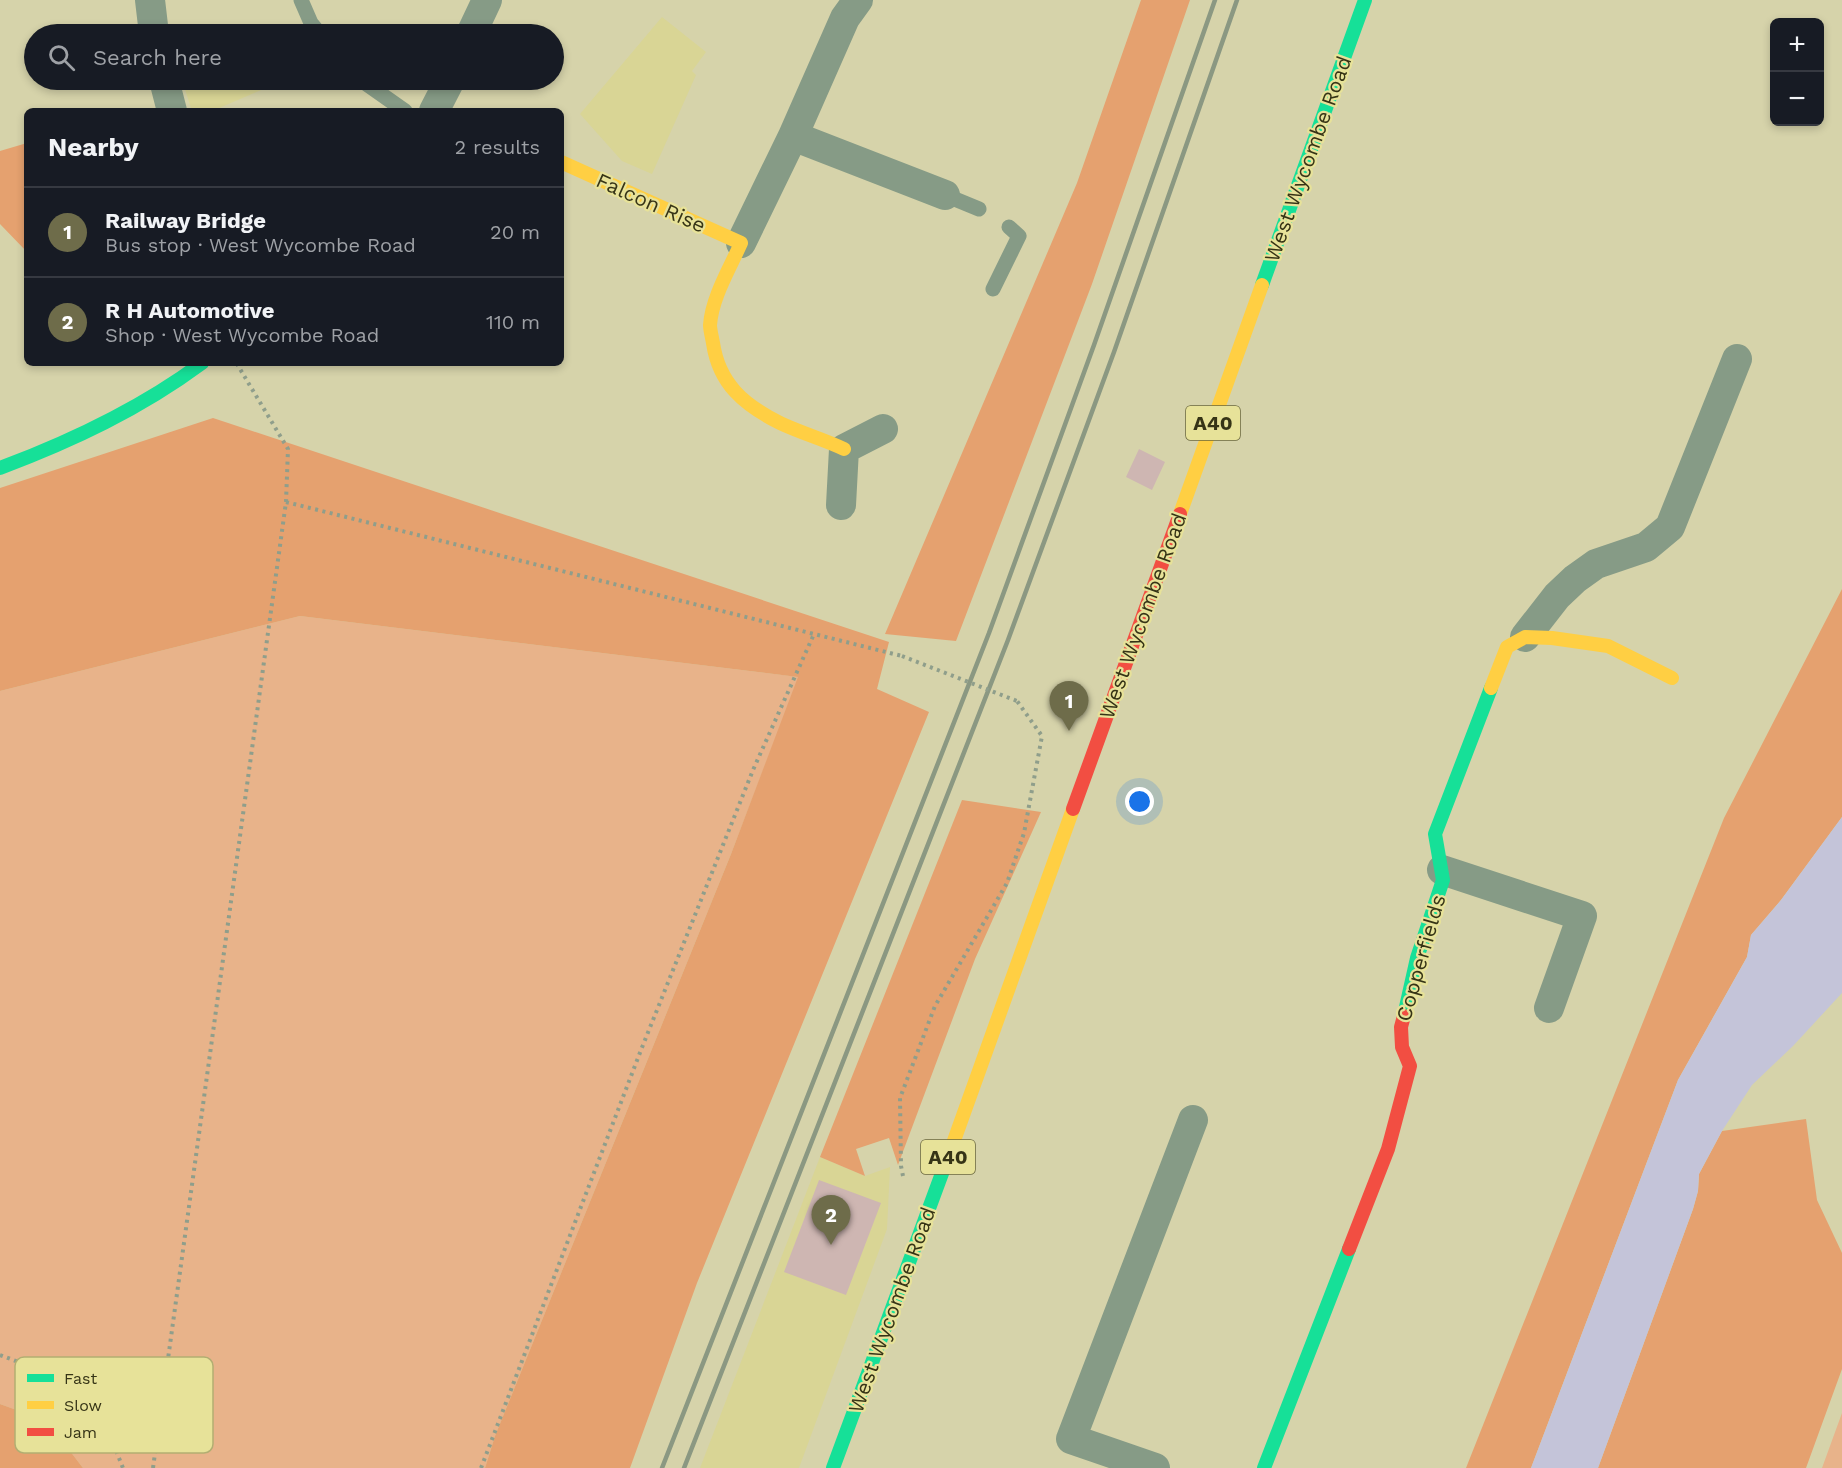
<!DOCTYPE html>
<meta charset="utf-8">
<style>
body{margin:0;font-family:"Work Sans",sans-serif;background:#242831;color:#f1f3f6}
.controls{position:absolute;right:18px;top:18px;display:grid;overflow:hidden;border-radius:9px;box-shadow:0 3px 9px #0003}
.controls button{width:54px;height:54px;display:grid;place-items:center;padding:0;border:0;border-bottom:2px solid #363941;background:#171b24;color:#f1f3f6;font:30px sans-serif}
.you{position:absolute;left:1140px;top:802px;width:21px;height:21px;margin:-15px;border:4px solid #fff;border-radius:50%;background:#1a73e8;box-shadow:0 0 0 9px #1a73e833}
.badge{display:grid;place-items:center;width:39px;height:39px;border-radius:50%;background:#6e6c4a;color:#fff;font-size:20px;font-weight:700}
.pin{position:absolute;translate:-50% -50px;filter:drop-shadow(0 2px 3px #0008)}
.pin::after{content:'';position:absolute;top:32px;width:21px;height:18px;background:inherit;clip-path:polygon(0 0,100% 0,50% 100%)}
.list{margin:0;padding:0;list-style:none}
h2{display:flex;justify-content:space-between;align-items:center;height:78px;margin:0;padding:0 24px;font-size:26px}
h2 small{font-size:20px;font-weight:400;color:#9ea1a6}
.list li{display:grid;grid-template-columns:39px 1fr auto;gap:18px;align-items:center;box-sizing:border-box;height:90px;padding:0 24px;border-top:2px solid #363941}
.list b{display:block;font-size:22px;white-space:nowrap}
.list p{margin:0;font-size:20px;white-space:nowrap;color:#9ea1a6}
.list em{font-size:20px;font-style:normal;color:#9ea1a6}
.icon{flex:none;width:33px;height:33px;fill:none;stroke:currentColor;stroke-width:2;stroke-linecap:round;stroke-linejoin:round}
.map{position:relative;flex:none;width:1842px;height:1468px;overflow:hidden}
.search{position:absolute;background:#171b24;box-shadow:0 3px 9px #0003;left:24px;top:24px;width:540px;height:66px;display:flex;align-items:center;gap:15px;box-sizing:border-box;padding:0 21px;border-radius:33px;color:#9ea1a6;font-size:22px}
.panel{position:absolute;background:#171b24;box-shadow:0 3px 9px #0003;left:24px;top:108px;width:540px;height:258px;border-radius:9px}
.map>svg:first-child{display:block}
.built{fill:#d9d595}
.green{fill:#e8b38a}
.forest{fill:#e5a16f}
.water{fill:#c4c4d9}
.building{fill:#ceb6b2}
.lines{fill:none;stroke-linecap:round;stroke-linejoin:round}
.path{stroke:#8f9e8b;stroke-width:4;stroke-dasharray:3 4.5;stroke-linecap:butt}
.lane{stroke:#869b86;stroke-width:15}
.street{stroke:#869b86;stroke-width:30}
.fast{stroke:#16e098;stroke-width:14}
.slow{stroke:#ffcf43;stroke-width:14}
.jam{stroke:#f24e42;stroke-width:14}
.rail{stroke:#8b9882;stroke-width:4.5}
.path-bridge{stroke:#8f9e8b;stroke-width:4;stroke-dasharray:3 4.5;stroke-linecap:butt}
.labels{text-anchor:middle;stroke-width:4.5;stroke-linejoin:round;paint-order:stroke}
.shield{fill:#e7e299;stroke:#6b683d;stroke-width:1.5}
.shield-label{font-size:20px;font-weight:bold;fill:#363416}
.street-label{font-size:21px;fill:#363416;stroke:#e7e299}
.key{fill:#e7e299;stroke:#b2ae72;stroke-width:1.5}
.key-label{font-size:16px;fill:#363416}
</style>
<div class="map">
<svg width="1842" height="1468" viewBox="0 0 1842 1468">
<rect width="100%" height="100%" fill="#d6d3aa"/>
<path class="built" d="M662 17 706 52 692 71 696 75 652 174 622 161 580 114Z
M182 80H262L266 88 212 111H192Z
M820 1157 865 1176 890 1167 887 1229 799 1468H700Z"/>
<path class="green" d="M300 616 799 677 731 854 495 1436 485 1468H83L47 1421 0 1404V691Z
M1842 1413V1468H1822Z"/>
<path class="forest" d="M1141 0H1190L1092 284 956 641 885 634 1077 183Z
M27 143V252L0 224V151Z
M213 418 889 642 877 689 929 712 697 1283 630 1468H485L495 1436 731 854 798 677 300 616 0 691V488Z
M1842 589V817L1781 900 1751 935 1747 957 1678 1080 1531 1468H1466L1724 818Z
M962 800 1041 812 975 959 898 1165 889 1138 856 1149 865 1176 820 1157Z
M1806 1119 1817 1200 1842 1253V1369L1806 1468H1598L1693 1209 1698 1191 1699 1174 1722 1131Z
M0 1404 47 1421 83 1468H0Z"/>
<path class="water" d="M1842 817V993L1793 1046 1752 1085 1722 1131 1699 1174 1698 1191 1693 1209 1598 1468H1531L1678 1080 1747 957 1751 935 1781 900Z"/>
<path class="building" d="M1139 449 1165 462 1152 490 1126 477Z
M819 1180 881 1203 846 1295 784 1272Z"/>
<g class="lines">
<path class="path" d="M286 502 902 656
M903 1176 901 1166 900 1098 935 1006 1007 883 1024 833 1042 736 1017 701
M0 1355 42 1371 103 1418 123 1468
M153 1468 286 502 288 449 237 364
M481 1468 641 1050 753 770 814 634"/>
<path class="lane" d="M301 0 311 23 320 34
M361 80 405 111
M945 195 979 209
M993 289 1019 236 1009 227"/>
<path class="street" d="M150 0 154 34
M471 34 487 0
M164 80 172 111
M434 111 450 80
M793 136 945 195
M741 243 793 136 845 18 858 0
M841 505 844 449 883 429
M1525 637 1557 596 1575 579 1596 564 1646 547 1670 527 1737 359
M1442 870 1582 916 1549 1008
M1155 1468 1071 1439 1193 1120"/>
<path class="fast" d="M1262 285 1365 0
M0 468C72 441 140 409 202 363
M1404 1016 1417 958 1443 880 1435 834 1491 688
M833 1468 951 1149
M1264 1468 1349 1249"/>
<path class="slow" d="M561 162 741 243C730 268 712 297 710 325 710 330 712 337 713 343 719 384 744 405 780 423 801 433 823 439 844 449
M1180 514 1262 285
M1491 688 1507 647 1525 637 1552 638 1608 646 1672 678
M951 1149 1073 809"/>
<path class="jam" d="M1073 809 1180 514
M1349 1249 1388 1149 1410 1066 1402 1047 1401 1027 1404 1016"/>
<path class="rail" d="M662 1468 989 633 1094 345 1215 0
M684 1468 1008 640 1114 352 1237 0"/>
<path class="path-bridge" d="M902 656 1017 701"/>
</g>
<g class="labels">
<g class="shield">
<rect x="1186" y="406" width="54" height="34" rx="4.5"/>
<rect x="921" y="1140" width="54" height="34" rx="4.5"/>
</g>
<g class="shield-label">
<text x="1213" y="430">A40</text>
<text x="948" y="1164">A40</text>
</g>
<g class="street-label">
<text transform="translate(1308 159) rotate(-70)" y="7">West Wycombe Road</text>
<text transform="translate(651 203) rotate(24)" y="7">Falcon Rise</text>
<text transform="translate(1143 616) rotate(-70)" y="7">West Wycombe Road</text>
<text transform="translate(1421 958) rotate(-74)" y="7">Copperfields</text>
<text transform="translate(892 1310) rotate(-70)" y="7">West Wycombe Road</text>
</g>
</g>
<rect x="15" y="1357" width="198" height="96" rx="9" class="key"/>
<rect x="27" y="1374" width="27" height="8" fill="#16e098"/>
<rect x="27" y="1401" width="27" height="8" fill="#ffcf43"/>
<rect x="27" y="1428" width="27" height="8" fill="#f24e42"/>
<g class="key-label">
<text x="64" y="1384">Fast</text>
<text x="64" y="1411">Slow</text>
<text x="64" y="1438">Jam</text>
</g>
</svg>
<div class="controls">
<button>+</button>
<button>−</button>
</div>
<div class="you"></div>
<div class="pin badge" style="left:1069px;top:731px">1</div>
<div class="pin badge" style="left:831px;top:1245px">2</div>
<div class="search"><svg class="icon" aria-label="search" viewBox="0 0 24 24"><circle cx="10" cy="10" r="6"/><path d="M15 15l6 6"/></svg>Search here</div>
<section class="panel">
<h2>Nearby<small>2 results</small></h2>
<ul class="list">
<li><span class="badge">1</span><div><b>Railway Bridge</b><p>Bus stop · West Wycombe Road</p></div><em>20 m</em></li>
<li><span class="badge">2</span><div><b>R H Automotive</b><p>Shop · West Wycombe Road</p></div><em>110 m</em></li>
</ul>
</section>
</div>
